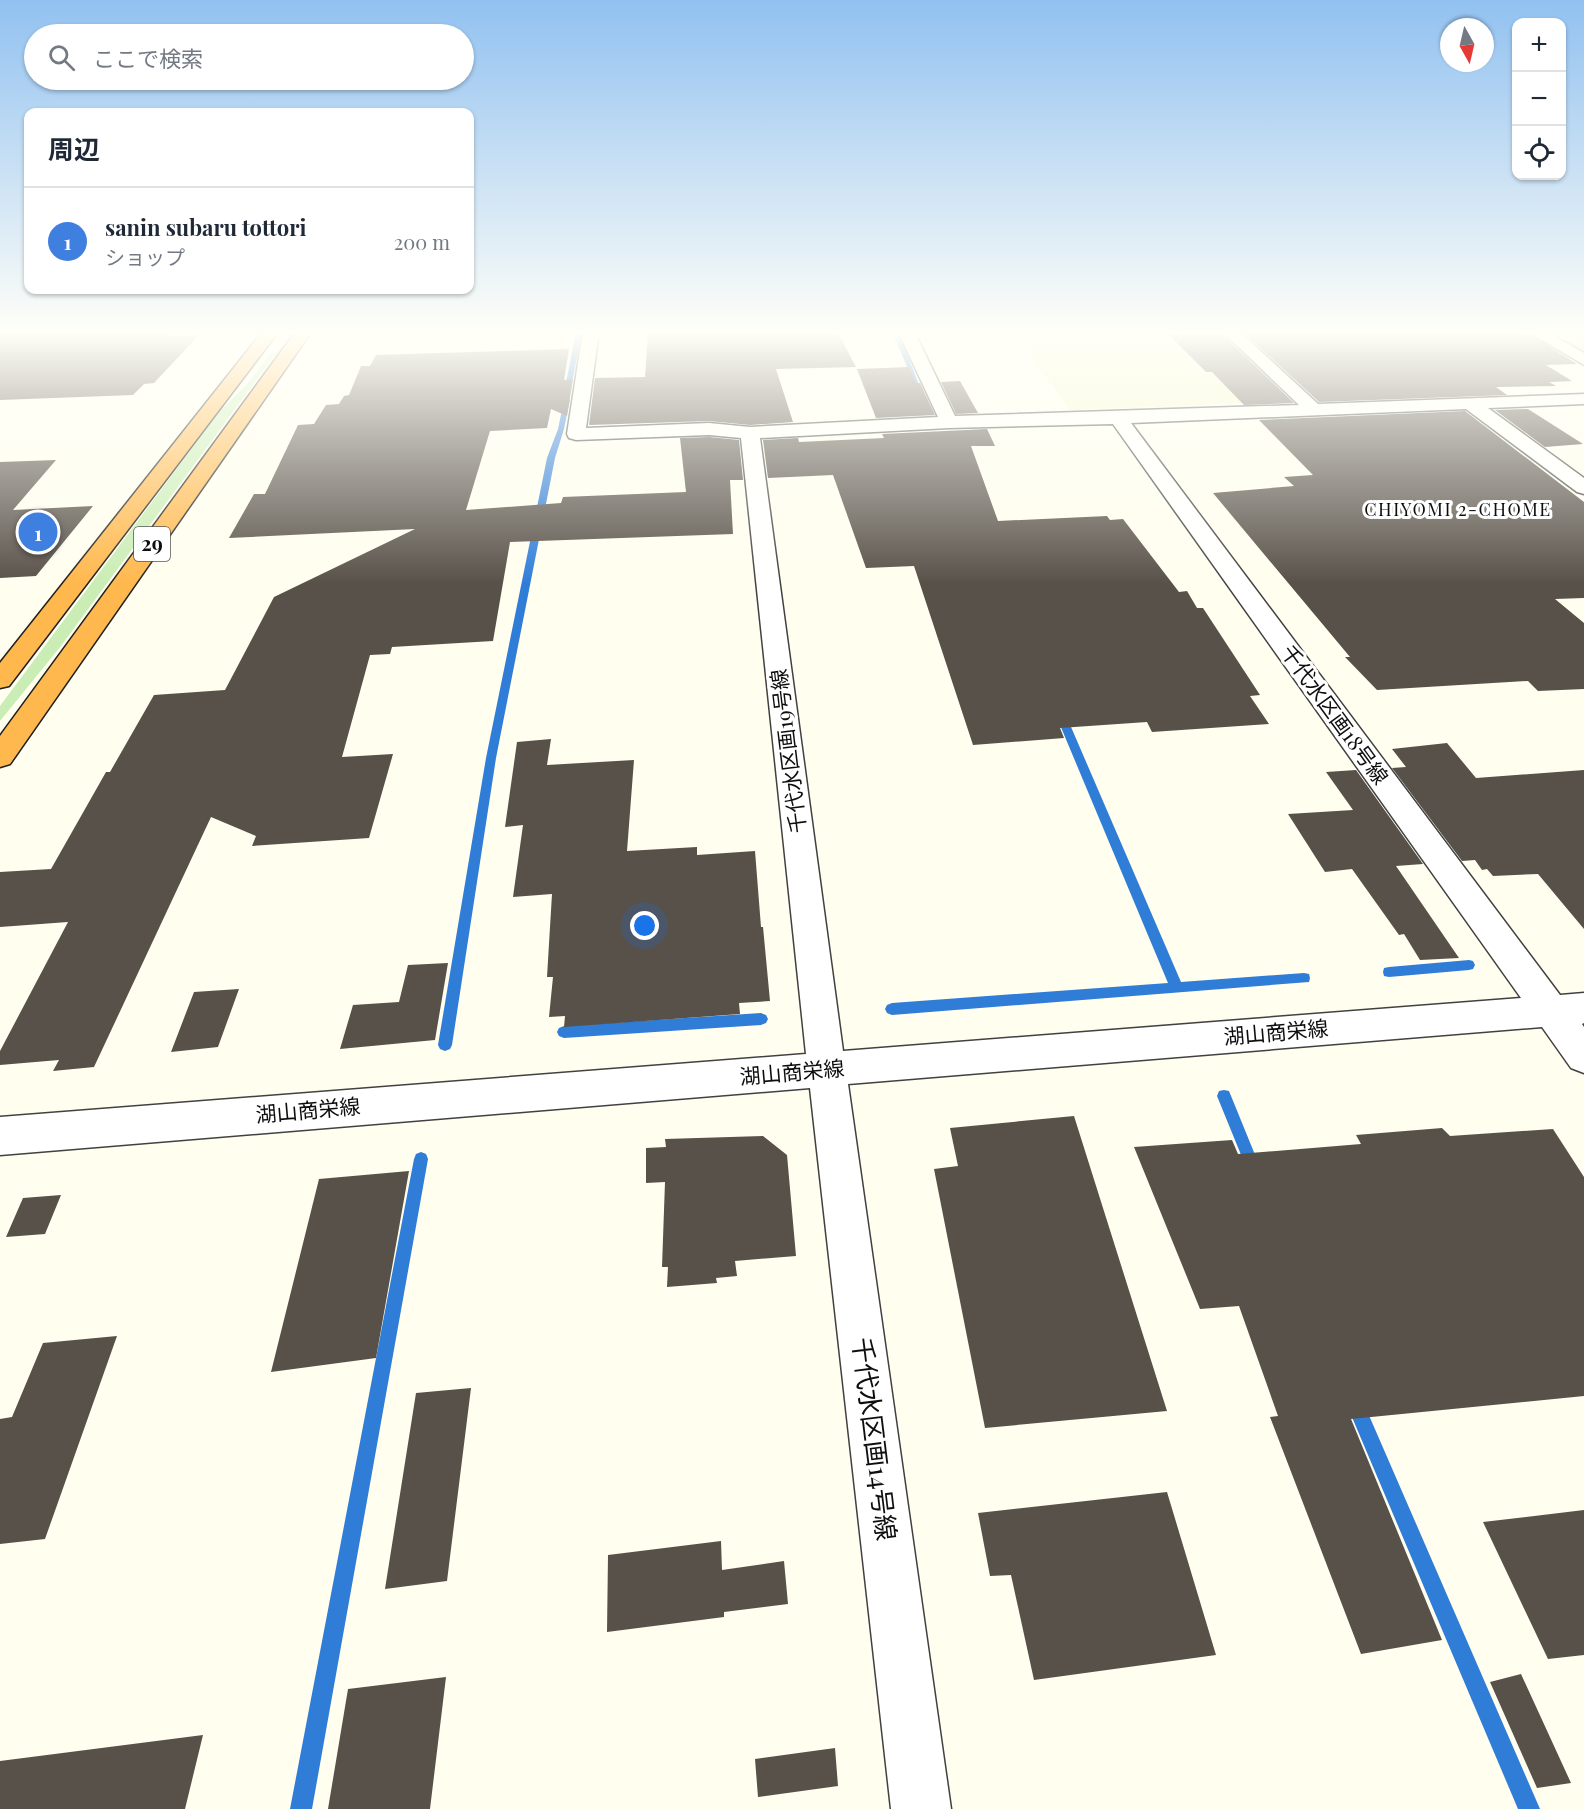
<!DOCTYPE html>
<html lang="ja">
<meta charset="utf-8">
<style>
body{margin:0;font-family:"Playfair Display","Noto Sans JP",serif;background:#f6f6f7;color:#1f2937}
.controls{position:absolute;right:18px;top:18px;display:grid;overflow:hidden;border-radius:12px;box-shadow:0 2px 4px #0004}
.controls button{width:54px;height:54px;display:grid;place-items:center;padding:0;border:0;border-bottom:2px solid #e0e1e3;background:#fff;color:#1f2937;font:30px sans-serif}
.compass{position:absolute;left:1440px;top:18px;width:54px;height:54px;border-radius:50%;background:#fff;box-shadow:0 2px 4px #0004;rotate:172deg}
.you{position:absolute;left:645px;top:926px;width:21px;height:21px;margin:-15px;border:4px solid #fff;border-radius:50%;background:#1a73e8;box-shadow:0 0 0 9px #1a73e833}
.badge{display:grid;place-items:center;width:39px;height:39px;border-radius:50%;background:#db2777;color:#fff;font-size:20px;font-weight:700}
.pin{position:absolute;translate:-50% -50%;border:3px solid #fff;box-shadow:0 2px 6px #0006}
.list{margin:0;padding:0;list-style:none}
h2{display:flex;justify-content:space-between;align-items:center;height:78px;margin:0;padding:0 24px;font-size:26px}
h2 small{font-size:20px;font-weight:400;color:#747a83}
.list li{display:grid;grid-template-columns:39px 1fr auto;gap:18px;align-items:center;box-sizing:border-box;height:108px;padding:0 24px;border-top:2px solid #e0e1e3}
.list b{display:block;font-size:22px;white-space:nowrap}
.list p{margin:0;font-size:20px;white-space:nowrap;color:#747a83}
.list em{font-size:20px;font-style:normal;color:#747a83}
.icon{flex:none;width:33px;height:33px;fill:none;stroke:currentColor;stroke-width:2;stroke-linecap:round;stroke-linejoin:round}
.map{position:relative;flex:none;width:1584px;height:1809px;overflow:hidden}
.search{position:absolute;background:#fff;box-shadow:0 2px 4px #0004;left:24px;top:24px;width:450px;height:66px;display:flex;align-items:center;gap:15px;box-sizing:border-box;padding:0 21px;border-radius:33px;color:#747a83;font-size:22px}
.panel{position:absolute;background:#fff;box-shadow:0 2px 4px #0004;left:24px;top:108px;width:450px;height:186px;border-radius:12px}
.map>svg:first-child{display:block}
.farmland{fill:#f5f8cc}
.green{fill:#caedb5}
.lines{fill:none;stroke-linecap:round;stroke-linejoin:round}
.stream{fill:#307dd8;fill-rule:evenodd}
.building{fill:#585149}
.minor-casing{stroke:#414141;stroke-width:3}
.highway-casing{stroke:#1f1f1f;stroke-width:3}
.minor{fill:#fff;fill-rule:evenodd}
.highway{fill:#ffb84d;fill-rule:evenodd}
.labels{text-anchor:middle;stroke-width:6;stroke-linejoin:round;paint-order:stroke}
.far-neighbourhood-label{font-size:18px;letter-spacing:1.5px;fill:#0e0e0e;stroke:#fff}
.shield{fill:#fff;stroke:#565656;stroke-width:1.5}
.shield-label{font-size:20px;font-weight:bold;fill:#0e0e0e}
.street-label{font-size:21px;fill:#0e0e0e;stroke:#fff}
.near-street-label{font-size:26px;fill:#0e0e0e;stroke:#fff}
</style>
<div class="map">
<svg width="1584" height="1809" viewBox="0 0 1584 1809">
<rect width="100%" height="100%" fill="#fffeef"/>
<path class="farmland" d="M1166 335 1203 374 1249 372 1281 402 1069 410 1020 340Z"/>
<path class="green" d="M1542 331H1584V356Z
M277 352 61 646 0 721V706L219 412 247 384 271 353Z"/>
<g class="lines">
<path class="stream" d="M576 331H582L572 383 569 385 566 383Z
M892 331H898L920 387 915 386Z
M567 398 570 400 564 429 555 458 496 758 452 1045 450 1049 445 1051 440 1049 438 1045 486 758 547 458 558 429 564 400Z
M1060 710 1065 713 1181 982 1304 973 1309 974 1310 978 1309 982 892 1015 887 1013 885 1009 887 1005 892 1003 1168 983 1055 713Z
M1469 960 1473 961 1475 965 1473 969 1469 970 1389 977 1384 976 1383 972 1384 968 1389 967Z
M761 1013 766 1015 768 1019 766 1023 761 1025 564 1038 559 1036 557 1032 559 1028 564 1026Z
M1224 1090 1229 1091 1260 1167 1258 1172 1253 1174 1248 1172 1217 1096 1219 1091Z
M421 1152 426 1154 428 1159 312 1809H290L414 1159 416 1154Z
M1355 1394 1361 1397 1540 1809H1518L1346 1403 1349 1397Z"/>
</g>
<path class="building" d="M0 331H174L170 336 199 335 154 383 144 384 133 395 0 400Z
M837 331 856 367 776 369 793 422 750 425 709 421 589 425 595 378 645 377 648 332Z
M1525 331 1577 364 1546 365 1572 381 1549 382 1556 386 1496 387 1507 395 1319 402 1243 332Z
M1221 333 1294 403 1244 405 1212 372H1206L1169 335Z
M569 349 564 380 573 379 567 416 551 409 547 428 490 431 466 510 561 503 563 497 686 492 680 438 709 437 739 440 743 480H730L733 534 510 542 493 641 392 647 390 654 370 655 342 757 393 754 369 838 252 846 256 836 211 817 94 1067 53 1071 59 1060 0 1065V1051L68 922 0 927V872L51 869 106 772H110L154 695 225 690 274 597 415 529 229 538 254 494H265L298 425 314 424 326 405 339 404 344 396 349 395 361 366H370L376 355Z
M909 367 916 383H920L935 415 876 418 857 369Z
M960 381 978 413 956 414 941 382Z
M1528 409 1583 444 1545 447 1495 410Z
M1465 411 1584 502V598L1555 599 1584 623V689L1538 691 1528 681 1377 690 1345 657H1350L1213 493 1294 486 1284 477 1313 475 1259 420Z
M987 429 995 446H971L998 521 1107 516 1110 520 1123 519 1179 592 1187 591 1197 608H1203L1260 695 1250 696 1269 724 1152 732 1147 722 1060 728 1064 738 973 745 914 566 866 568 833 475 768 478 763 440 798 438 799 442 884 438 882 434Z
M56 460 13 510 93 506 36 576 0 578V462Z
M551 739 547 765 634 760 627 851 697 847V855L755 851 761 927H763L770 1001 739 1003 740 1014 564 1027 565 1016 549 1017 553 977H547L552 894 513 897 523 825 505 827 517 742Z
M1447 743 1476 778 1584 770V929L1538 874 1493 876 1487 869 1482 870 1475 860 1462 861 1392 768 1406 767 1392 749Z
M1356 770 1423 864 1396 866 1459 958 1420 960 1404 934 1399 935 1352 869 1325 872 1288 814 1353 810 1326 772Z
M448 963 435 1040 340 1049 353 1005 399 1002 408 965Z
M239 989 218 1047 171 1052 194 992Z
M1074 1116 1167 1411 985 1428 934 1169 958 1166 950 1128Z
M1442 1128 1450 1136 1553 1129 1584 1177V1396L1351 1419 1442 1640 1361 1654 1270 1417 1278 1416 1239 1306 1200 1309 1134 1147 1232 1140 1238 1154 1361 1144 1356 1135Z
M763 1136 787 1155 796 1256 735 1261 737 1276 716 1278 717 1283 667 1287 668 1267H662L665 1182 646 1183V1148L666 1147 665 1139Z
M409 1171 376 1358 271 1372 319 1179Z
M61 1195 45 1234 6 1237 23 1198Z
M117 1336 45 1539 0 1544V1419L12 1417 43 1343Z
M471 1388 447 1581 385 1589 416 1393Z
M1167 1492 1216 1655 1034 1680 1011 1575 990 1576 978 1513Z
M1584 1510V1655L1548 1659 1483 1522Z
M721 1541 722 1570 784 1561 788 1604 724 1612V1617L607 1632 608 1555Z
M1521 1674 1571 1783 1537 1788 1490 1682Z
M446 1677 430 1809H328L348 1689Z
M203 1735 185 1809H0V1761Z
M835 1748 838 1786 758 1797 755 1759Z"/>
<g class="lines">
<g class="minor-casing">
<path id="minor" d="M583 331H599L586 428 709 423 750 427 938 417 898 331H914L955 416 1299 405 1222 331H1239L1318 404 1584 394V404L1488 408 1584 478V494L1577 492 1466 409 1131 423 1560 995 1584 993V1023L1582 1024 1584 1027V1073L1571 1068 1542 1027 848 1084 951 1809H891L810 1088 0 1155V1117L806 1054 741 438 709 435 576 440 569 438 567 434ZM1113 424 1521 998 843 1051 760 438 949 428Z
M1527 331H1546L1584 353V365Z"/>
</g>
<g class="highway-casing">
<path id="highway" d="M263 331H279L9 686 0 688V663Z
M296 331H312L10 764 0 767V736Z"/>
</g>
<use href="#minor" class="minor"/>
<use href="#highway" class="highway"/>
</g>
<linearGradient id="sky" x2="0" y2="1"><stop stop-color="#91c1f0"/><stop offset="0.57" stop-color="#fffff8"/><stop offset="1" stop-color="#fffff8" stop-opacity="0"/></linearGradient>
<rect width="1584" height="584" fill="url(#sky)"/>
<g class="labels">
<g class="far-neighbourhood-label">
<text x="1458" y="516">CHIYOMI 2-CHOME</text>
</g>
<rect class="shield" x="134" y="527" width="36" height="34" rx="4.5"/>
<g class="shield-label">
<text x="152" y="551">29</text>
</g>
<g class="street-label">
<text transform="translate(1334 715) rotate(54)" y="7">千代水区画18号線</text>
<text transform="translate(789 751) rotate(-97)" y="7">千代水区画19号線</text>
<text transform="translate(1276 1033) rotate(-5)" y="7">湖山商栄線</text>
<text transform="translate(792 1073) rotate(-5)" y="7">湖山商栄線</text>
<text transform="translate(308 1111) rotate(-5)" y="7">湖山商栄線</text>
</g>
<g class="near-street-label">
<text transform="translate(874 1439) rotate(83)" y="9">千代水区画14号線</text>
</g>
</g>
</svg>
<div class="controls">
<button>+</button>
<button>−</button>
<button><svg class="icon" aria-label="locate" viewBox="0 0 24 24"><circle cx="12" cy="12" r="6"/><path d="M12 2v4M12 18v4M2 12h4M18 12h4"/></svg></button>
</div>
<svg class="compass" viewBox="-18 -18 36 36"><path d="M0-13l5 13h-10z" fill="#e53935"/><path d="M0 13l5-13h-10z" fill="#747a83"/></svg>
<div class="you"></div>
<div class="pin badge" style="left:38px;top:532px;background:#3f7fe0">1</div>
<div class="search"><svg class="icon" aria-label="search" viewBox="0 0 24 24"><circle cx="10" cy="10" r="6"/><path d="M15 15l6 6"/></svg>ここで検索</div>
<section class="panel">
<h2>周辺<small></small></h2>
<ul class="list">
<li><span class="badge" style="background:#3f7fe0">1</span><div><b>sanin subaru tottori</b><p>ショップ</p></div><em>200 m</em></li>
</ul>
</section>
</div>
